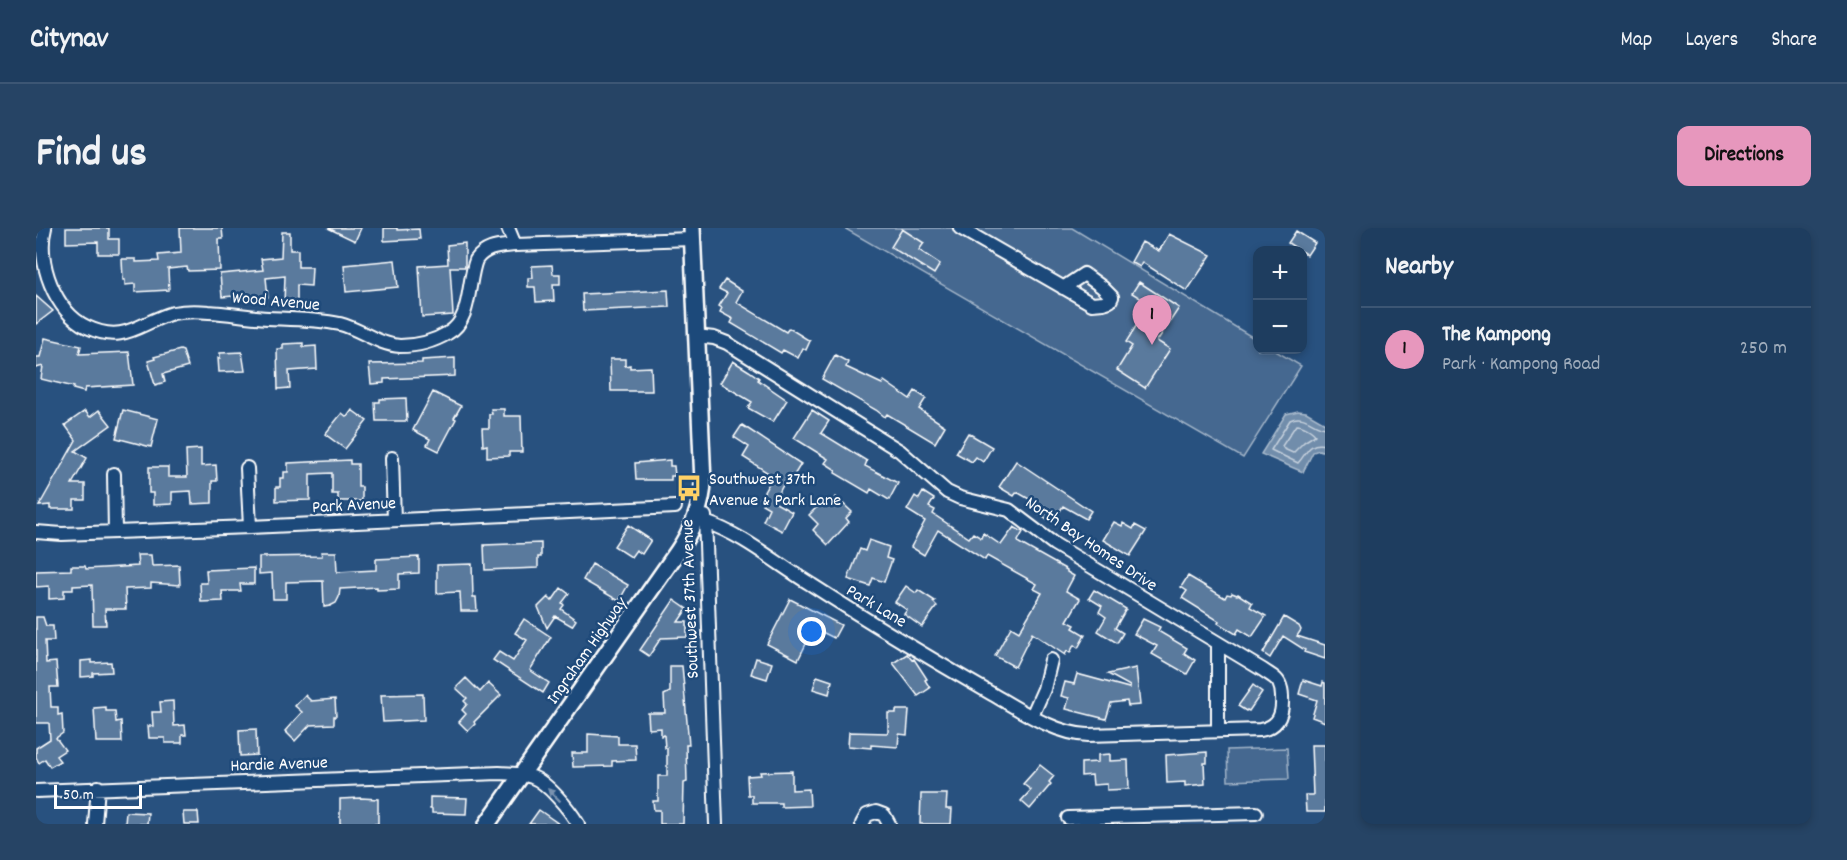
<!DOCTYPE html>
<meta charset="utf-8">
<style>
body{margin:0;font-family:Dekko,sans-serif;background:#264465;color:#f1f3f6}
.controls{position:absolute;right:18px;top:18px;display:grid;overflow:hidden;border-radius:12px;box-shadow:0 3px 9px #0003}
.controls button{width:54px;height:54px;display:grid;place-items:center;padding:0;border:0;border-bottom:2px solid #3c5674;background:#1e3d5f;color:#f1f3f6;font:30px sans-serif}
.scale{position:absolute;left:18px;bottom:15px;width:88px;box-sizing:border-box;padding-left:6px;border:3px solid #fff;border-top:0;font-size:16px;line-height:21px;white-space:nowrap;color:#fff;-webkit-text-stroke:4px #1f4a7a;paint-order:stroke}
.you{position:absolute;left:776px;top:404px;width:21px;height:21px;margin:-15px;border:4px solid #fff;border-radius:50%;background:#1a73e8;box-shadow:0 0 0 9px #1a73e833}
.badge{display:grid;place-items:center;width:39px;height:39px;border-radius:50%;background:#e797bd;color:#111;font-size:20px;font-weight:700}
.pin{position:absolute;translate:-50% -50px;filter:drop-shadow(0 2px 3px #0008)}
.pin::after{content:'';position:absolute;top:32px;width:21px;height:18px;background:inherit;clip-path:polygon(0 0,100% 0,50% 100%)}
.list{margin:0;padding:0;list-style:none}
h2{display:flex;justify-content:space-between;align-items:center;height:78px;margin:0;padding:0 24px;font-size:26px}
h2 small{font-size:20px;font-weight:400;color:#a1aebd}
.list li{display:grid;grid-template-columns:39px 1fr auto;gap:18px;align-items:center;box-sizing:border-box;height:84px;padding:0 24px;border-top:2px solid #3c5674}
.list b{display:block;font-size:22px;white-space:nowrap}
.list p{margin:0;font-size:20px;white-space:nowrap;color:#a1aebd}
.list em{font-size:20px;font-style:normal;color:#a1aebd}
.map{position:relative;flex:none;width:1289px;height:596px;overflow:hidden;border-radius:12px}
header{display:flex;align-items:center;gap:36px;box-sizing:border-box;height:84px;padding:0 30px;background:#1e3d5f;border-bottom:2px solid #3c5674}
header strong{font-size:28px}
nav{display:flex;gap:33px;margin-inline-start:auto;font-size:21px}
.intro{display:flex;align-items:center;justify-content:space-between;box-sizing:border-box;height:144px;padding:0 36px}
h1{margin:0;font-size:42px}
.button{padding:15px 27px;border-radius:12px;background:#e797bd;color:#111;font-size:21px;font-weight:700}
main{display:flex;gap:36px;padding:0 36px}
aside{flex:1;background:#1e3d5f;border-radius:12px;box-shadow:0 3px 9px #0003}
.map>svg:first-child{display:block}
.green{fill:#446890;stroke:#a2b4c8;stroke-width:1.5}
.water{fill:#718dab;stroke:#aabbcd;stroke-width:1.5}
.lines{fill:none;stroke-linecap:round;stroke-linejoin:round}
.shore{stroke:#c6d1dd;stroke-width:1.5}
.building{fill:#5a7a9d;stroke:#fff;stroke-width:1.5}
.minor-casing{stroke:#fff;stroke-width:16}
.major-casing{stroke:#fff;stroke-width:20}
.minor{stroke:#1f4a7a;stroke-width:12}
.major{stroke:#1f4a7a;stroke-width:15}
.oneway{fill:#7992af}
.labels{text-anchor:middle;stroke-width:5;stroke-linejoin:round;paint-order:stroke}
.street-label{font-size:18px;fill:#fff;stroke:#1f4a7a}
.poi-label{font-size:18px;fill:#fff;stroke:#1f4a7a;text-anchor:start}
</style>
<header>
<strong>Citynav</strong>
<nav><a>Map</a><a>Layers</a><a>Share</a></nav>
</header>
<div class="intro"><h1>Find us</h1><a class="button">Directions</a></div>
<main>
<div class="map">
<svg width="1289" height="596" viewBox="0 0 1289 596">
<rect width="100%" height="100%" fill="#28517f"/>
<filter id="ink" filterUnits="userSpaceOnUse"><feTurbulence type="fractalNoise" baseFrequency=".0167" numOctaves="2"/><feDisplacementMap in="SourceGraphic" scale="12" xChannelSelector="R" yChannelSelector="G"/><feConvolveMatrix kernelMatrix="1 2 1 2 8 2 1 2 1" color-interpolation-filters="sRGB"/></filter>
<g filter="url(#ink)">
<path class="green" d="M808 0H1036L1221 112 1222 122H1238L1265 138 1207 230Z
M1251 520 1253 551 1192 553 1191 522Z"/>
<path class="water" d="M1262 183 1270 184 1289 195V224L1283 222 1277 224 1267 244 1225 226 1250 186Z"/>
<g class="lines">
<path class="shore" d="M1260 197C1266 197 1276 202 1279 207L1268 214 1257 225 1248 221 1246 218Z
M1289 200C1276 198 1268 185 1254 192L1235 222 1262 235C1271 226 1272 213 1289 217"/>
</g>
<path class="building" d="M30 0H73V11H83V26H62V14L30 15Z
M144 0H186L187 11H183L184 42 152 43 151 39 132 41 133 62 99 64V56L89 57V52H87L86 31H100V34L123 33 122 27 145 25Z
M292 0H325L319 13Z
M348 0H361V2L383 1 384 11 348 13Z
M866 1 888 15 883 22 904 36 898 46 855 19Z
M1260 3 1279 15 1271 27 1252 15Z
M246 4H254V22H262V39H276L275 58 261 57V76H248L249 48 230 50 232 69 221 71 220 68 197 70V68L186 69 184 46 227 42 225 31 245 29Z
M1133 6 1175 27 1151 63 1106 34 1104 39 1095 34 1106 14 1123 23Z
M429 15V39H414L417 87 386 89 383 38 412 36 411 17Z
M359 32 362 59 310 64 308 37Z
M516 37 517 46H524V56H517L518 73 500 74 499 59H492V50H497L496 38Z
M689 52 706 63 700 74 750 104 753 100 774 113 770 122 767 120 762 130 747 122 745 125 695 95 697 91 684 84 686 80 683 78 691 65 683 61Z
M1103 54 1143 80 1121 113 1134 121 1109 160 1081 142 1096 118 1090 114 1114 76 1096 65Z
M632 62 633 79 547 83 546 66Z
M0 68 17 83 0 96Z
M9 110 45 118 43 126 93 124 97 157 49 160 48 164 37 161 38 159 5 151 7 138 0 140V129H4Z
M267 115V119L280 118 281 141 253 143 254 160 242 161 241 121H247V116Z
M144 122 147 123 152 139 127 146 129 154 119 157 112 133 119 131 118 129Z
M206 124 209 143 183 144 182 130H184V125Z
M799 127 812 134 810 139 846 156 848 153 874 171 879 163 890 170 883 181 909 198 899 215 851 186 849 189 840 182 786 151Z
M419 130V148L348 151V155L335 156 333 136 386 135V132Z
M574 131H589V138L594 137V140L615 139 616 163H575Z
M697 133 713 143 723 150 722 152 751 172 737 194 712 180 716 174 684 155Z
M397 164 425 178 418 190 420 191 403 223 391 217 394 211 377 202Z
M370 170 371 193H340L339 174H344V171Z
M455 181H468V188H485L486 224H473V228L451 229V217L447 218 446 200H453V186H456Z
M63 182 75 197 39 223 51 230 36 256H49V272H38V281H14V277L3 278 40 212 29 197 49 183 54 189Z
M87 182 122 191 115 219 80 210Z
M316 182 331 193 309 221 289 206 306 185 311 189Z
M776 182 793 193 785 205 831 233 829 238 862 255 853 272 835 261 833 265 799 245 800 242 789 235 792 231 758 210Z
M706 197 765 236 757 249 753 246 738 274 756 284 746 303 727 293 733 280 726 276 728 273 724 271 737 248 707 229 713 219 698 209Z
M932 205 956 219 947 234 940 229 936 234 920 225Z
M165 221V238L180 237 181 253H176V275L156 276 155 263 136 264V276L117 277V265H113V239H132V249H151L150 222Z
M314 232V236H322V259H326V273H302V266H296V245L274 246V272L240 273V259H244V250H248V244H252V235Z
M634 232V238H638L639 248H635V252H600L599 235Z
M980 233 1055 283 1050 291 1027 278 1017 295 1004 286 1007 281 1002 276 981 264 978 268 963 259Z
M887 264 898 271 893 279 899 282 897 286 933 310 937 305 945 310 947 305 965 317 978 299 987 304 982 313 983 315 1031 342V344L1038 348 1030 363 1044 371 1031 393 1039 397 1037 400 1049 407 1042 420 1038 417 1034 425 1031 423 1029 427 996 405 979 439 959 428 975 399 983 404 1006 365 998 361 1001 356 951 328 949 332 902 302 888 327 875 319 889 293 871 282 879 268 883 271Z
M800 269 816 284 810 290 813 294 792 317 777 302 782 296 773 287 790 270 794 274Z
M1078 294 1086 298 1087 295 1097 301 1099 297 1110 303 1094 328 1067 312Z
M592 297 615 312 606 326 600 322 595 329 578 318Z
M833 312 853 319 850 330 856 332 848 354 837 350 834 358 812 351 824 321 829 323Z
M505 315V329H502V340L449 342 448 317Z
M285 324H300L301 344 340 342V331L383 329V345L363 346V361L341 362V359L304 361 303 369 300 375 294 378 288 379 287 353 250 354V371H237L236 345 223 346V329L286 328Z
M101 327H115L116 338 143 337 144 357 115 355V360L89 361 90 381H69L70 397H57L56 357 37 358V362H28V370L13 371V358L0 359V343L35 342V338H49L50 341 102 338Z
M436 336 437 369H440L441 383H425L424 364 401 365V337Z
M556 336 592 357 583 373 547 352Z
M218 340V356H204L205 363H186L187 373 165 374 164 355H171L170 342Z
M1152 348 1189 370 1191 366 1195 367 1196 365 1201 367 1202 366 1216 375 1214 379 1230 388 1216 409 1203 401 1200 406 1182 395 1183 393 1146 370 1151 363 1145 359Z
M870 358 880 365 882 362 899 373 897 374 901 378 886 399 868 386 871 382 859 374Z
M525 360 533 366 526 375 528 377 525 381 540 392 536 398 519 388 511 400 502 379 512 369 516 373Z
M1058 362 1090 381 1079 400 1087 405 1081 415 1062 403 1070 389 1063 384 1066 378 1053 370Z
M754 371 805 397 798 410 778 400 762 432 731 416Z
M638 372 651 381 642 394H651V409L625 410 613 428 604 422Z
M0 389H7L10 398H17L18 413H9L10 435 20 434 22 459H14L15 479H22V487L26 486 27 505 20 510 29 522 20 528 24 533 14 539 9 531 3 535 0 529V520L14 511 13 495H0Z
M1248 389 1263 398 1265 402 1261 408 1289 417V431L1268 424 1269 422 1247 408 1234 430 1227 425Z
M488 391 515 409 494 442 513 455 507 465 457 432 463 424 477 433 491 412 479 405Z
M1107 391 1124 399 1122 403 1151 420 1148 425 1159 432 1151 446 1116 426 1121 418 1098 406Z
M871 426 876 432 878 431 891 451 889 452 894 460 882 468 857 435Z
M720 430 736 435 731 451 715 446Z
M56 432V435L75 434 76 444 57 445V448L45 449V433Z
M634 438H646L647 448 653 517H650L651 554 648 555 647 596H624V582H618L617 573H622V548H631V520H629L628 507 625 508V500L613 501 612 485H629L628 467 634 464Z
M1100 440 1104 477 1092 478 1091 473 1075 475 1070 491 1030 481 1033 470 1025 468 1029 454 1038 456 1041 446 1093 460 1094 458 1072 446Z
M781 448 796 453 793 466 777 461Z
M430 450 444 464 452 455 465 467 438 494 439 496 432 503 423 494 430 486 426 482 431 476 428 473 431 470 420 460Z
M1267 452 1286 458 1287 454 1289 455V494L1276 489 1281 472 1263 466Z
M1217 457 1226 464 1213 483 1211 482 1210 483 1202 478Z
M387 466 388 492 347 494 345 467Z
M269 467 275 473 299 471 300 488H298V496L274 497 259 513 249 503 266 484 259 478Z
M137 473 138 498 149 497 150 507H146V515H129V510H113L112 498H117L116 484H125L124 474Z
M70 479V483H79L80 494 85 493 86 514H60L58 480Z
M860 482H873L871 507 863 506 862 519 835 517V520L812 518 813 504 852 505V485H860Z
M220 501 221 527 204 528 203 502Z
M552 506 582 508V516H599L600 532 576 533V538L537 539 536 525H552Z
M1275 517H1289V584H1270L1269 567H1277Z
M1171 524V535H1168L1169 556 1149 558V554L1131 555 1130 527Z
M1074 526V533L1092 532 1093 561 1071 562V556L1057 557 1056 547 1045 548V535L1062 534V527Z
M1004 537 1018 548 1013 554 1015 556 994 581 985 573 995 562 987 556Z
M756 543V562L773 561 774 578 745 579V575H716V567H712L711 548 725 547 724 544Z
M885 566H911L910 581H916L915 596H884Z
M394 569 431 570 430 586 396 585V581H394Z
M325 570 342 571V596H304V571Z
M503 582 523 596H493Z
M90 584 112 585 111 596H89Z
M147 584H162L163 596H148Z"/>
<g class="lines">
<g class="minor-casing">
<path id="minor" d="M9 0C0 33 19 84 51 99 89 117 104 94 137 85 148 83 161 83 173 84 193 85 212 89 232 90 256 91 281 91 304 96 324 101 343 117 364 118 381 118 397 114 412 105 436 92 431 55 440 32 450 18 464 19 479 17L656 11
M472 0 479 17
M924 0 1056 76 1067 75 1074 73 1076 69 1066 59 1048 46 1027 60
M660 108 678 110 691 115 864 223 911 264 924 270 973 282 1018 316 1227 442C1232 446 1240 449 1243 455 1245 459 1246 464 1246 469 1247 486 1243 499 1224 502L1052 507C1019 506 984 482 956 466 895 431 835 395 776 357 741 336 708 307 669 294
M356 230 358 292
M211 240 214 299
M78 246 79 304
M669 288 680 596
M0 304 26 306 214 299 639 279
M996 488 1008 461 1015 432
M1182 503V416
M0 563 463 545C475 546 486 545 496 549 511 554 534 582 542 596
M1032 590 1220 585
M59 596 62 559
M826 596 831 587 840 584 848 587 853 596"/>
</g>
<g class="major-casing">
<path id="major" d="M451 596 642 323C655 304 666 278 667 255L656 0"/>
</g>
<use href="#minor" class="minor"/>
<use href="#major" class="major"/>
</g>
<defs><path id="oneway-solid" d="M-6-.8H1V-3.2L6.5 0L1 3.2V.8H-6Z" transform="scale(1.5)"/></defs>
<use class="oneway" href="#oneway-solid" transform="translate(518 567) rotate(-135)"/>
</g>
<defs>
<g id="bus-bare" transform="scale(2.07)"><path d="M-5-6H5V4H4V6H2V4H-2V6H-4V4H-5ZM-3.5-4V0h7V-4ZM-3.5 1.2v1.5H-2V1.2ZM2 1.2v1.5H3.5V1.2Z" fill="#ffd166" stroke="#1f4a7a" stroke-width="2.5" paint-order="stroke"/></g>
</defs>
<g fill-rule="evenodd">
<use href="#bus-bare" x="653" y="260"/>
</g>
<g class="labels">
<g class="street-label">
<text transform="translate(240 72) rotate(5)" y="6">Wood Avenue</text>
<text transform="translate(318 276) rotate(-3)" y="6">Park Avenue</text>
<text transform="translate(1056 315) rotate(34)" y="6">North Bay Homes Drive</text>
<text transform="translate(653 371) rotate(-92)" y="6">Southwest 37th Avenue</text>
<text transform="translate(841 377) rotate(31)" y="6">Park Lane</text>
<text transform="translate(550 422) rotate(-55)" y="6">Ingraham Highway</text>
<text transform="translate(243 535) rotate(-2)" y="6">Hardie Avenue</text>
</g>
<g class="poi-label">
<text x="673" y="256">Southwest 37th<tspan x="673" dy="21">Avenue &amp; Park Lane</tspan></text>
</g>
</g>
</svg>
<div class="controls">
<button>+</button>
<button>−</button>
</div>
<div class="scale">50 m</div>
<div class="you"></div>
<div class="pin badge" style="left:1116px;top:117px">1</div>
</div>
<aside>
<h2>Nearby<small></small></h2>
<ul class="list">
<li><span class="badge">1</span><div><b>The Kampong</b><p>Park · Kampong Road</p></div><em>250 m</em></li>
</ul>
</aside>
</main>
